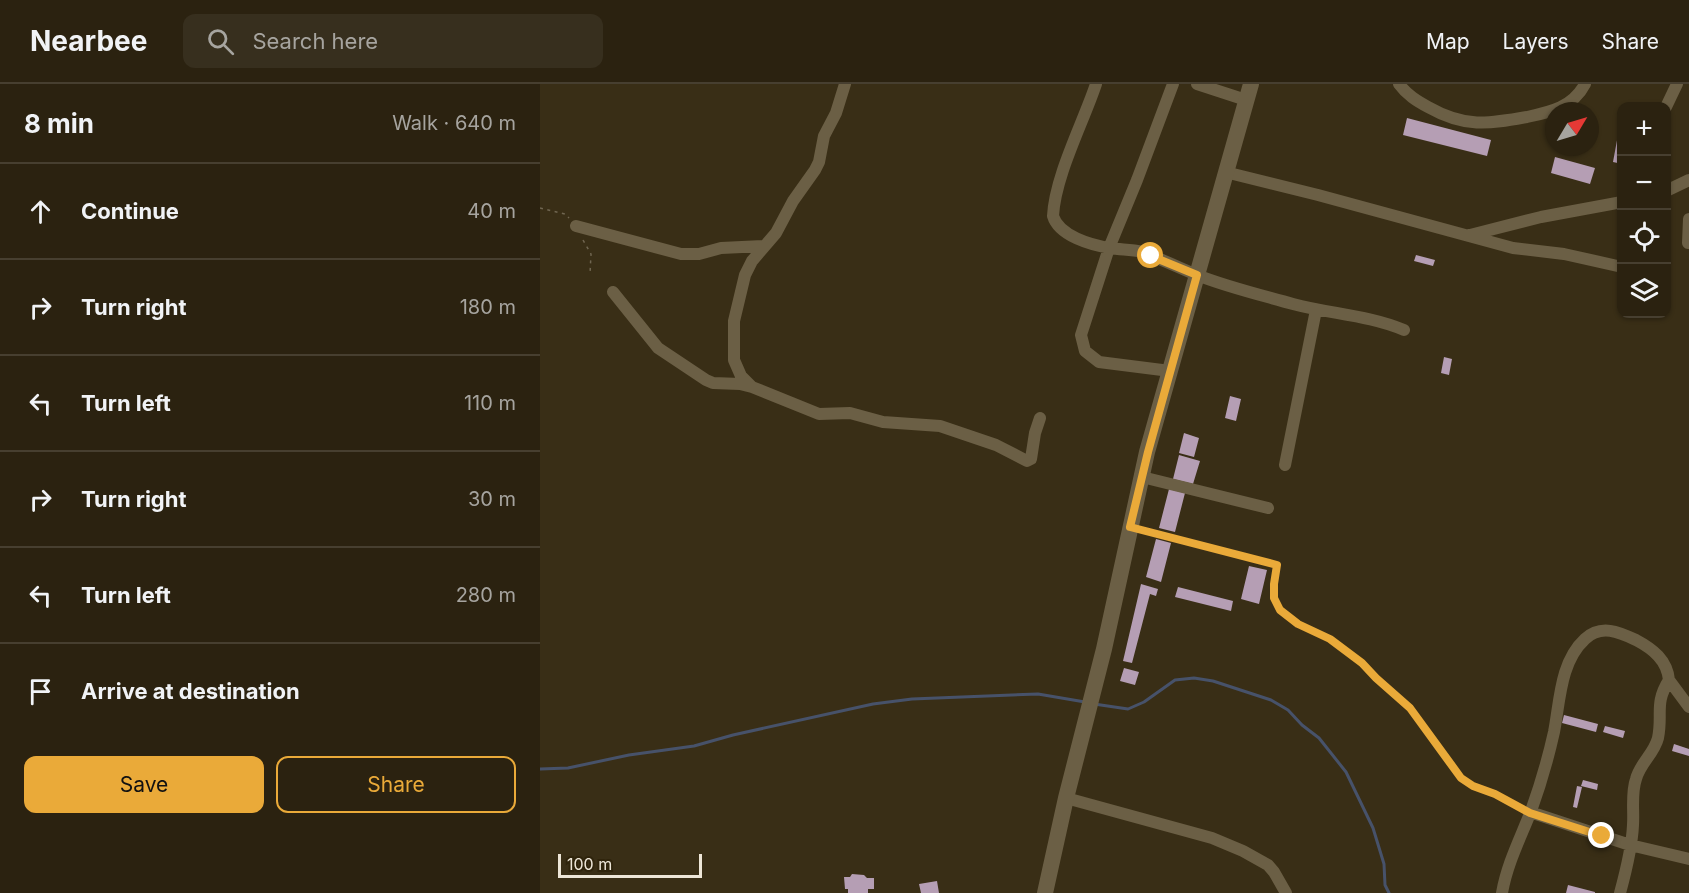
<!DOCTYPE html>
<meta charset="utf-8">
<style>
body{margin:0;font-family:Inter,sans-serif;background:#372f1e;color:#f1f3f6}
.controls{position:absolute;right:18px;top:18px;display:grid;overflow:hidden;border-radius:12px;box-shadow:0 2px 4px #0004}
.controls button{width:54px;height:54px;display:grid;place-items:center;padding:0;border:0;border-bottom:2px solid #473f30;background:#2b2210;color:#f1f3f6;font:30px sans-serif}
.compass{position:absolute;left:1005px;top:18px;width:54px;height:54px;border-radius:50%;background:#2b2210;box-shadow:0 2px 4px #0004;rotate:52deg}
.scale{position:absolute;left:18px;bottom:15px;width:144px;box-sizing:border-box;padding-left:6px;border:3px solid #ede6d8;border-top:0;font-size:16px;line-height:21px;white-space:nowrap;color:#ede6d8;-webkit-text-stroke:4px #2f240c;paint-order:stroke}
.stop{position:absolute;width:18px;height:18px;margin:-14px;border:4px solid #eaaa39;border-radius:50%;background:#fff}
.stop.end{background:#eaaa39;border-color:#fff;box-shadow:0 2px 6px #0008}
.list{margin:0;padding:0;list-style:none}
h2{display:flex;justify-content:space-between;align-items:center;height:78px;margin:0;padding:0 24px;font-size:26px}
h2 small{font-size:20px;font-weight:400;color:#a6a49f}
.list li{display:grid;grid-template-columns:39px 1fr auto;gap:18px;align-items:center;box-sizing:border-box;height:96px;padding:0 24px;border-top:2px solid #473f30}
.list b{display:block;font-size:22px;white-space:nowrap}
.list em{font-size:20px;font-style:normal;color:#a6a49f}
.actions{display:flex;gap:12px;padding:18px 24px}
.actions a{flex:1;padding:14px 0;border:2px solid #eaaa39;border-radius:12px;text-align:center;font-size:21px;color:#eaaa39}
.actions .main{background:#eaaa39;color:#111}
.icon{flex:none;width:33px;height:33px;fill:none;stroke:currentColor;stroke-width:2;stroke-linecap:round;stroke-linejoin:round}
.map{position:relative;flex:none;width:1149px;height:809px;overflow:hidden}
header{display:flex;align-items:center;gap:36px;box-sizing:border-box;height:84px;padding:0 30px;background:#2b2210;border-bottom:2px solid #473f30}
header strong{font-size:28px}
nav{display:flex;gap:33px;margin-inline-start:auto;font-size:21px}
.search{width:420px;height:54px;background:#372f1e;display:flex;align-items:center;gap:15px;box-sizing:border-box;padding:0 21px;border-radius:12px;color:#a6a49f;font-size:22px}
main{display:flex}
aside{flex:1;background:#2b2210}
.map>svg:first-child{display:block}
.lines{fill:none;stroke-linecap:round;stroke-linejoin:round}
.stream{stroke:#47526a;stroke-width:3}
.building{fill:#b59eb4}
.path{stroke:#706651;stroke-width:1.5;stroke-dasharray:3 4.5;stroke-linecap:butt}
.minor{stroke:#6b5f45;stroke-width:12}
.secondary{stroke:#6b5f45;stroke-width:16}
.route{stroke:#eaaa39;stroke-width:8}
</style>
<header>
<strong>Nearbee</strong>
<div class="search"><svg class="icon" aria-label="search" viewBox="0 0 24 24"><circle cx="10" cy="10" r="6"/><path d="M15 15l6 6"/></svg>Search here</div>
<nav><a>Map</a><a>Layers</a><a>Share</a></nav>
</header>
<main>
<aside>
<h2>8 min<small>Walk · 640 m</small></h2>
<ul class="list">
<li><svg class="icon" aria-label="ahead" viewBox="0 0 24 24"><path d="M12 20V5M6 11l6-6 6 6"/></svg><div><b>Continue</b></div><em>40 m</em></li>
<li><svg class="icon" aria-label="right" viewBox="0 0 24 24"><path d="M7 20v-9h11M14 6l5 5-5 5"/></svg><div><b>Turn right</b></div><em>180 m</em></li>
<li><svg class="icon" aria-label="left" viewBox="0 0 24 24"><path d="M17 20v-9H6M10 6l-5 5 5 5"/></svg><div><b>Turn left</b></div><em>110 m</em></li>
<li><svg class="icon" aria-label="right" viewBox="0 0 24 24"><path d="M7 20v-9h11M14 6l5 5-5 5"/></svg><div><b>Turn right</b></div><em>30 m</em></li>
<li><svg class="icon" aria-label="left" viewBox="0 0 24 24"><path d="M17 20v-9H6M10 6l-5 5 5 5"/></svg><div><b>Turn left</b></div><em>280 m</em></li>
<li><svg class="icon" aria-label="arrive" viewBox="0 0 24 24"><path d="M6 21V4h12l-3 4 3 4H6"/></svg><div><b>Arrive at destination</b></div></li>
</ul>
<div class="actions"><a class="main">Save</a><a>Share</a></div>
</aside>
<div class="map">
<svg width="1149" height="809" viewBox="0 0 1149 809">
<rect width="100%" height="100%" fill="#392e16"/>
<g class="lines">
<path class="stream" d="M554 620 588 625 604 618 635 596 654 594 673 597 731 616 748 626 762 641 779 654 806 688 833 744 844 780 845 801 849 809
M0 685 28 684 89 671 154 662 193 651 333 620 372 615 498 610 545 618"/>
</g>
<path class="building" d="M867 34 951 56 947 72 863 51Z
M1080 40H1082V80L1073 78Z
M1015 73 1055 84 1050 100 1011 89Z
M876 171 895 176 893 182 874 177Z
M904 273 912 275 909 291 901 289Z
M690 312 701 315 696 337 685 334Z
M644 349 659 354 654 373 639 369Z
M639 371 660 377 653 400 633 395Z
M629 405 645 409 635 448 619 444Z
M616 455 631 459 621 498 606 493Z
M709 482 727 486 719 520 701 515Z
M601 500 618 505 616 512 610 510 592 579 583 577Z
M638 503 693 517 691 527 635 513Z
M584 584 599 588 595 601 580 597Z
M1024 631 1058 640 1056 648 1022 639Z
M1065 642 1085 647 1083 654 1063 648Z
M1134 660 1149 665V672L1132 667Z
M1043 696 1058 700 1057 706 1041 702Z
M1037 702 1042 703 1037 724 1033 723Z
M312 790 324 791 327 794H334V805H328V809H308V805H305L304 793H310Z
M397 797 399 809H381L379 800Z
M1028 801 1055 808V809H1026Z"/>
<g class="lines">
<path class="path" d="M0 124 25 130 29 134
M43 156 51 170 50 190
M603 446 737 481 734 500V514L740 527 758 540 790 555 822 579 836 594 870 624 921 694C938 707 961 712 979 723"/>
<path class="minor" d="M556 0C543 39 515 92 513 132 519 152 551 161 570 164 581 166 591 165 602 168 621 175 638 183 657 191 687 203 721 211 753 220 790 230 828 231 864 246
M657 0 706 16
M859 0C867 11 877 17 888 23 925 44 948 40 987 33 1011 28 1033 23 1045 0
M1126 23 1137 0
M685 88 778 111 973 164 1024 170 1082 183
M1126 107 1149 96
M36 142 141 170H159L181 164 223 162
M930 151 1001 133 1082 118
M1148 159 1149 135
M73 208 118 264 166 296 173 299 200 300 212 303 279 330 310 329 343 338 400 342 456 361 487 377 491 375 495 349 500 334
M630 287 559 278 545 267 541 251 569 164 597 96 633 0
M212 303 201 292 194 276V237L205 191 212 177 236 149 253 117 275 86 279 78 284 52 296 29 305 0
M745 381 776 226
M602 393 728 424
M526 714 672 754 703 767 728 781 734 788 746 809
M990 728 1090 761 1149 775
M962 809C967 780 980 755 991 727 1000 702 1008 675 1014 648 1020 617 1020 578 1045 555 1061 540 1079 548 1096 556 1113 565 1127 576 1129 596
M1080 809C1086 787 1092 764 1093 741 1094 726 1091 709 1096 695 1100 679 1114 670 1118 654 1123 630 1114 620 1129 596L1149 623"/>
<path class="secondary" d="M505 809 526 714 564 565 607 368 711 0"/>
</g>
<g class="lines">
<path class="route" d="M611 172 657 191 608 368 590 443 737 481 734 500V514L740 526 758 540 790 555 822 579 836 594 870 624 921 694 933 702 955 710 990 729 1062 752"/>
</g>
</svg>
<div class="controls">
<button>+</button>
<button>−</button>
<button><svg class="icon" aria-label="locate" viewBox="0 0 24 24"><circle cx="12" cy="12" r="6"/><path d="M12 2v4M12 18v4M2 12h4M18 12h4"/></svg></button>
<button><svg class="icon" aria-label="layers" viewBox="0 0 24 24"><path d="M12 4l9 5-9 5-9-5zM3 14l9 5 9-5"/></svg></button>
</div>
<svg class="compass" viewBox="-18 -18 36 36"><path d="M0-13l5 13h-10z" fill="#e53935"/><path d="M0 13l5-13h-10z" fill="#a6a49f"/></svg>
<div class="scale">100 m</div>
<div class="stop" style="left:611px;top:172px"></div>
<div class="stop end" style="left:1062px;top:752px"></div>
</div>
</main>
